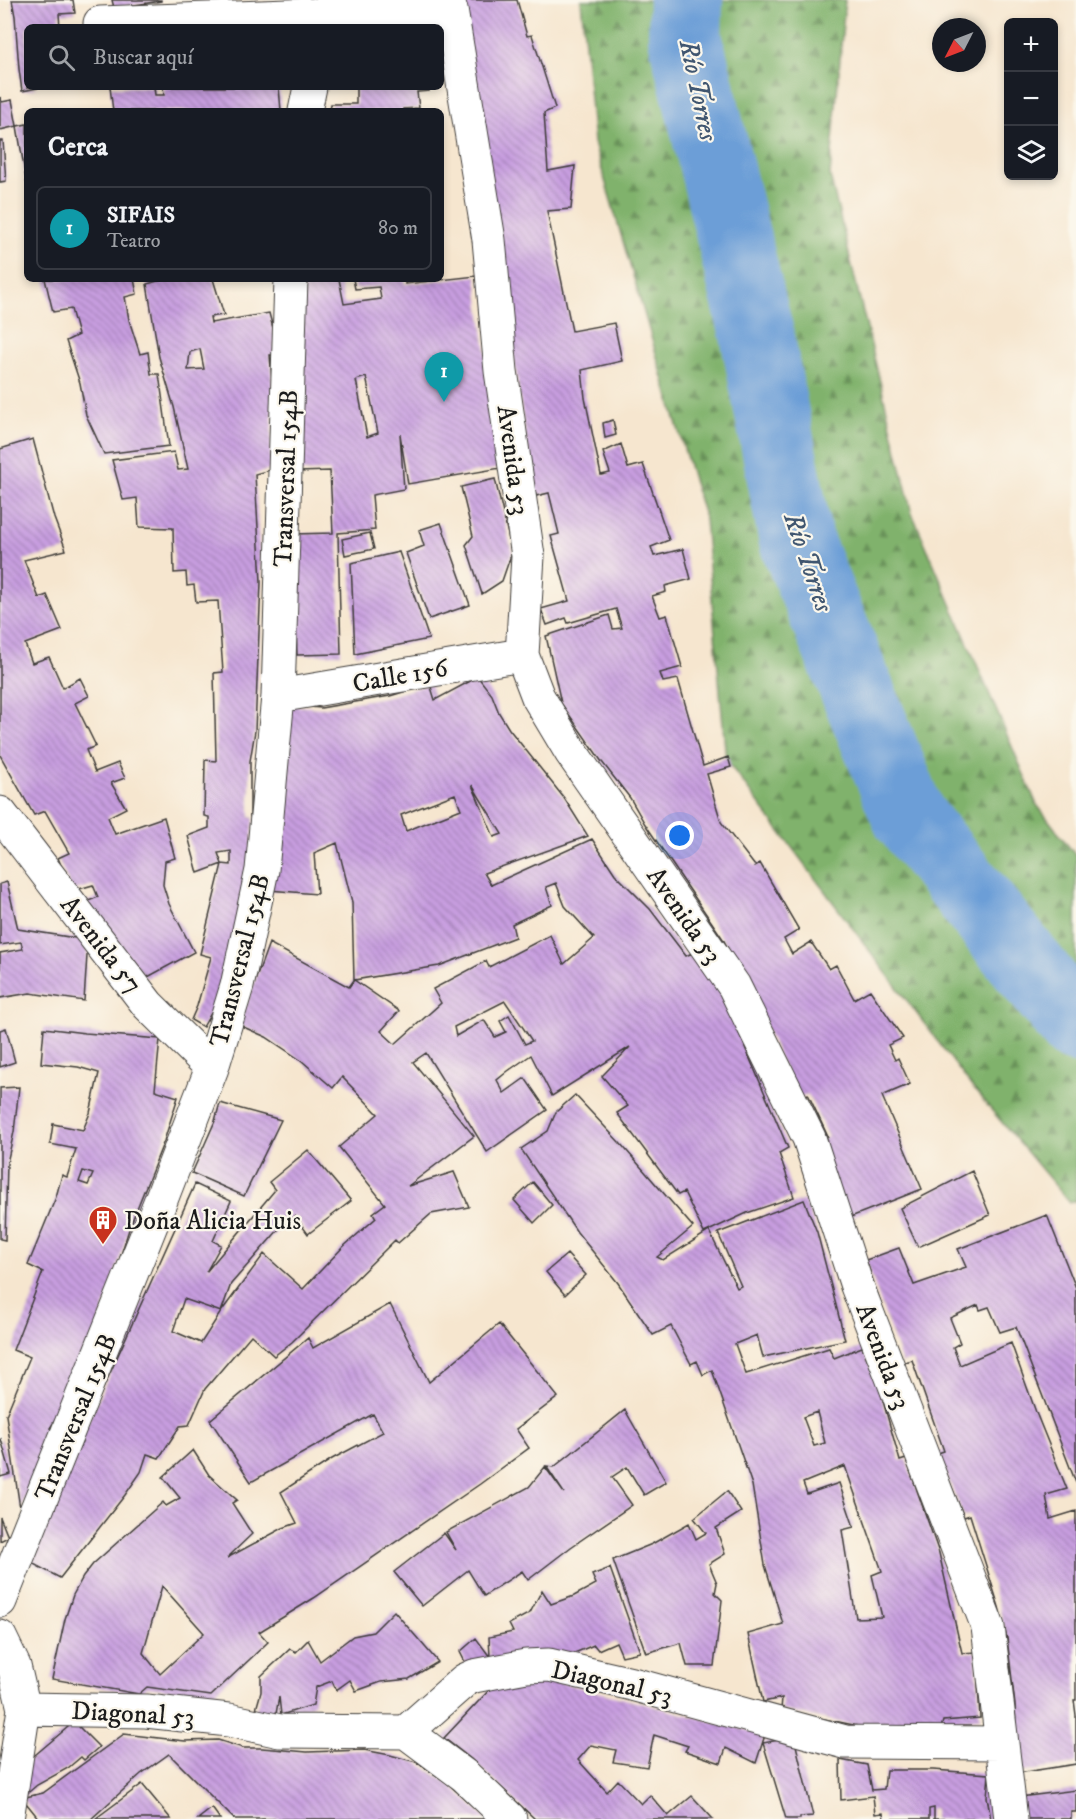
<!DOCTYPE html>
<html lang="es">
<meta charset="utf-8">
<style>
body{margin:0;font-family:"IM FELL DW Pica",serif;background:#20242c;color:#f1f3f6}
.controls{position:absolute;right:18px;top:18px;display:grid;overflow:hidden;border-radius:9px;box-shadow:0 3px 9px #0003}
.controls button{width:54px;height:54px;display:grid;place-items:center;padding:0;border:0;border-bottom:2px solid #363941;background:#171b24;color:#f1f3f6;font:30px sans-serif}
.compass{position:absolute;left:932px;top:18px;width:54px;height:54px;border-radius:50%;background:#171b24;box-shadow:0 3px 9px #0003;rotate:228deg}
.you{position:absolute;left:680px;top:836px;width:21px;height:21px;margin:-15px;border:4px solid #fff;border-radius:50%;background:#1a73e8;box-shadow:0 0 0 9px #1a73e833}
.badge{display:grid;place-items:center;width:39px;height:39px;border-radius:50%;background:#2563eb;color:#fff;font-size:20px;font-weight:700}
.pin{position:absolute;translate:-50% -50px;filter:drop-shadow(0 2px 3px #0008)}
.pin::after{content:'';position:absolute;top:32px;width:21px;height:18px;background:inherit;clip-path:polygon(0 0,100% 0,50% 100%)}
.list{margin:0;padding:0;list-style:none}
h2{display:flex;justify-content:space-between;align-items:center;height:78px;margin:0;padding:0 24px;font-size:26px}
h2 small{font-size:20px;font-weight:400;color:#9ea1a6}
.list li{display:grid;grid-template-columns:39px 1fr auto;gap:18px;align-items:center;box-sizing:border-box;height:84px;margin:0 12px 12px;padding:0 12px;border:2px solid #363941;border-radius:9px}
.list b{display:block;font-size:22px;white-space:nowrap}
.list p{margin:0;font-size:20px;white-space:nowrap;color:#9ea1a6}
.list em{font-size:20px;font-style:normal;color:#9ea1a6}
.icon{flex:none;width:33px;height:33px;fill:none;stroke:currentColor;stroke-width:2;stroke-linecap:round;stroke-linejoin:round}
.map{position:relative;flex:none;width:1076px;height:1819px;overflow:hidden}
.search{position:absolute;background:#171b24;box-shadow:0 3px 9px #0003;left:24px;top:24px;width:420px;height:66px;display:flex;align-items:center;gap:15px;box-sizing:border-box;padding:0 21px;border-radius:9px;color:#9ea1a6;font-size:22px}
.panel{position:absolute;background:#171b24;box-shadow:0 3px 9px #0003;left:24px;top:108px;width:420px;height:174px;border-radius:9px}
.map>svg:first-child{display:block}
.forest{fill:url(#forest-firs);stroke:#4e6744;stroke-width:1.5}
.lines{fill:none;stroke-linecap:round;stroke-linejoin:round}
.river{stroke:#6c9ed7;stroke-width:74}
.building{fill:url(#building-back-hatch);fill-rule:evenodd}
.minor-casing{stroke:#3d3a37;stroke-width:35}
.minor{stroke:#fff;stroke-width:33}
.labels{text-anchor:middle;stroke-width:4.5;stroke-linejoin:round;paint-order:stroke}
.street-label{font-size:26px;fill:#1c1c1c;stroke:#fbf7ec}
.poi-label{font-size:26px;fill:#1c1c1c;stroke:#fbf7ec;text-anchor:start}
.water-label{font-size:27px;font-style:italic;fill:#405670;stroke:#fbf7ec}
</style>
<div class="map">
<svg width="1076" height="1819" viewBox="0 0 1076 1819">
<defs>
<pattern id="forest-firs" width="22" height="20" patternUnits="userSpaceOnUse" patternTransform="scale(1.5)"><rect width="22" height="20" fill="#80b26c"/><path d="M5 1l3.5 6h-7zM16 11l3.5 6h-7z" fill="#689058"/></pattern>
<pattern id="building-back-hatch" width="6" height="6" patternUnits="userSpaceOnUse" patternTransform="scale(1.5)"><rect width="6" height="6" fill="#c89ee0"/><path d="M-1 5l2 2M0 0l6 6M5-1l2 2" fill="none" stroke="#a280b5"/></pattern>
</defs>
<rect width="100%" height="100%" fill="#fbf7ec"/>
<filter id="ink" filterUnits="userSpaceOnUse"><feTurbulence type="fractalNoise" baseFrequency=".0167" numOctaves="2"/><feDisplacementMap in="SourceGraphic" scale="12" xChannelSelector="R" yChannelSelector="G"/><feConvolveMatrix kernelMatrix="1 2 1 2 8 2 1 2 1" color-interpolation-filters="sRGB"/></filter>
<filter id="wash" filterUnits="userSpaceOnUse"><feTurbulence type="fractalNoise" baseFrequency=".008" numOctaves="4" result="noise"/><feDisplacementMap in="SourceGraphic" scale="24" xChannelSelector="R" yChannelSelector="G"/><feGaussianBlur stdDeviation="1.35" result="paint"/><feColorMatrix in="noise" values="0 0 0 0 0 0 0 0 0 0 0 0 0 0 0 0 0 1.4 0 .05"/><feComposite in="paint" operator="in"/></filter>
<g filter="url(#wash)">
<rect width="100%" height="100%" fill="#f6e6cf"/>
<path class="forest" d="M581 0H845L830 176 912 513 1037 805 1076 856V1201L1070 1203 972 1087 726 760 705 520 594 143Z"/>
<g class="lines">
<path class="river" d="M686 0 685 37 757 334 796 541 909 817 1076 1026"/>
</g>
<g id="blocks">
<path class="building" d="M12 0H73L75 13 59 14 60 27H27V87L38 88 22 91 19 69 15 16Z
M112 0H161V1L114 8Z
M460 0H517L527 36 532 35 555 108 544 113 548 171 575 166 571 209 547 211 572 331 614 323 622 361 582 370 585 398 601 475 610 473 603 452 621 444 628 468 643 464 669 540 651 547 654 556 683 549 691 579 665 586 666 592 652 596 660 617 667 615 682 667 660 673 663 682 678 679 703 766 728 757 731 767 707 774 721 822 755 866 760 863 799 930 784 939 792 954 811 942 829 969 836 965 854 999 870 990 903 1038 888 1045 895 1060 898 1058 910 1084 882 1096 922 1189 843 1220 817 1142 828 1137 808 1094 798 1099 745 981 723 939 645 824 630 798 602 762 561 703 546 636 609 615 613 629 622 628 616 609 568 623 566 618 547 625 541 609 569 601 551 536 559 534 549 493 536 496 531 472Z
M110 87H154L155 95H164L163 87H279L281 111H113Z
M356 87H428L429 91 417 92 419 108 403 109V111H330L331 104H356Z
M0 97 2 102 12 100 17 126 27 124V185L17 126 0 130Z
M0 141H3L6 181 0 182Z
M476 276 501 468 408 484 400 434 404 489 372 495 375 530 338 533 341 654 297 655 293 534 333 533 330 471 298 472 303 279H339L344 304 381 299 379 287 355 289 353 279H405V284ZM366 377 378 433 367 437 356 380Z
M45 279H134L137 294 125 297 129 320 140 354 148 352 151 374H159L169 446 104 454 86 415 80 383 66 341 78 335 71 309 53 312Z
M165 279H213L224 315 210 317 211 323 269 313 275 336V355H270L273 394 270 470 255 474 261 582 255 731 250 761V817L254 818 243 935 219 1015 211 1013 203 1027 191 1020 197 1006 211 957 200 954 222 864 231 865V851L218 853 222 864 198 873 188 836 209 828V817L204 816 205 760 216 761 214 673 223 672 218 601 196 602 194 585 187 586 186 572 174 573 173 528 139 527 137 498 123 500 112 460 174 452 178 470 188 469 174 407 159 357 147 284ZM200 349 204 369 188 370 190 352Z
M613 420 616 435 605 438 603 423Z
M33 439 54 518 66 550 24 560 39 598 47 595 62 630 25 644 32 663 49 657 63 688 80 678 89 696 75 703 96 746 86 750 95 772 118 763 125 778 111 783 126 808 108 817 115 834 164 817 175 858 165 861 163 885 169 904 194 952 146 978 86 902 98 897 93 885 72 891 58 858 69 853 45 811 34 815 0 755V449Z
M495 479 512 552 502 581 482 594 466 545 473 536 461 487Z
M441 523 470 605 429 619 406 553 424 546 419 530Z
M370 533 374 549 345 555 342 539Z
M399 552 429 639 355 654 351 563Z
M478 677 492 695 499 713 509 729 564 798 588 836 484 873 491 885 592 839 615 874 650 909 686 956 692 953 721 991 788 1148 779 1153 794 1197 747 1213 704 1233 684 1192 678 1195 617 1113 628 1106 602 1076 630 1047 552 1096 531 1055 508 1071 497 1080 504 1093 525 1078 547 1110 487 1152 426 1053 413 1062 474 1136 408 1186 454 1172 469 1207 431 1214 398 1243 395 1240 292 1342 274 1356 251 1335 205 1389 189 1425 180 1426 159 1458 147 1454 141 1472 125 1495 60 1578 26 1560 195 1184 231 1201 213 1241 221 1245 206 1272 275 1190 269 1182 308 1150 351 1201 308 1234 295 1216 280 1228 231 1284 221 1312 264 1254 303 1289 343 1247 376 1218 373 1213 385 1204 339 1147 378 1114 342 1077 333 1088 302 1061 266 1037 239 1025 269 943 349 987 354 980 399 1011 381 1031 395 1044 441 1003 433 989 486 961 489 967 550 935 564 964 594 938 565 906 556 883 546 887 552 905 512 924 515 937 439 966 354 980 352 902 337 843 314 853 317 894 269 890 286 705 321 708 390 696 430 684 435 700ZM472 785 502 834 494 837ZM455 794 461 809 406 831 401 815ZM505 1001 532 1041 525 1044 509 1015 500 1021 506 1032 495 1037 484 1020 456 1036 454 1027ZM184 1299 221 1312 201 1343 173 1331Z
M7 882 18 929 88 940 84 1001 30 993 0 998V953L23 949 21 942 0 945V884Z
M6 1028 15 1062 0 1067V1030Z
M44 1028 85 1033 160 1039 155 1090 178 1097 164 1141 130 1226 82 1378 50 1428 60 1431 20 1508 6 1415 30 1357 13 1350 43 1272 28 1265 56 1197 62 1175 67 1177 76 1149 50 1144 53 1124 83 1130 90 1113 99 1073 78 1067 41 1063ZM83 1171 93 1174 88 1185 79 1182Z
M19 1087 14 1132 7 1163 5 1240 0 1239V1088Z
M575 1095 620 1143 693 1227 657 1257 663 1260 709 1231 737 1288 741 1286 718 1233 804 1200 817 1232 845 1340 763 1357 757 1335 735 1344 746 1374 829 1348 834 1358 862 1347 879 1387 900 1461 906 1459 939 1553 962 1653 976 1652 980 1718 943 1721 941 1728 873 1729 781 1710 782 1698 763 1702 748 1634 783 1624 765 1565 752 1485 712 1370 703 1375 697 1361 691 1364 671 1326 653 1335 618 1283 577 1232 521 1149 548 1131 556 1112ZM817 1412 825 1443 814 1446 803 1417ZM845 1466 882 1571 872 1575 882 1617 856 1618 842 1530 854 1527 839 1483 807 1494 803 1483Z
M220 1103 281 1120 244 1196 192 1173 215 1121Z
M972 1171 990 1215 918 1247 900 1208Z
M533 1182 552 1205 534 1223 514 1200Z
M1047 1215 1076 1288V1483L1016 1327 1000 1332 989 1307 980 1310 978 1305 950 1318 960 1343 953 1347 960 1365 1011 1343 1037 1415 1067 1489 1046 1495 1050 1519 1076 1511V1700H1074L1076 1715V1764L1018 1773 1015 1705 1007 1638 999 1607 970 1515 964 1517 938 1453 944 1451 912 1360 902 1363 866 1260 899 1248 914 1285 966 1267 958 1249Z
M567 1254 586 1275 565 1295 546 1272Z
M390 1304 429 1382 499 1324 558 1397 516 1429 529 1448 480 1484 314 1598 259 1632 268 1642 211 1696 147 1687 139 1694 52 1679 65 1619 73 1595 83 1577 93 1564 163 1502 166 1506 180 1498 163 1477 193 1450 209 1475 237 1500 232 1503 252 1534 227 1558 283 1528 297 1523 281 1492 332 1459 383 1432 373 1414 251 1482 210 1420 308 1338 313 1348ZM162 1586 204 1633 160 1674 143 1653Z
M625 1410 666 1482 644 1495 627 1467 612 1477 632 1505 571 1547 528 1580 522 1571 484 1596 468 1570 422 1606 394 1572 444 1533 456 1550 446 1532 529 1487 545 1467 564 1493 546 1466 554 1467Z
M1 1439 11 1474 0 1477V1440Z
M727 1491 741 1512 716 1528 725 1554 709 1564 717 1583 715 1593 722 1600 714 1666H687L681 1643 646 1653 613 1560 652 1544 689 1523 696 1539 706 1533 694 1518Z
M0 1517 8 1537 0 1541Z
M610 1568 640 1652 622 1656 616 1642 598 1650 594 1645 572 1654 470 1672 460 1652 476 1638 490 1657 489 1637 513 1632 509 1624 530 1613 542 1590 551 1604 574 1596 596 1584 592 1575Z
M394 1611 438 1662 409 1679 381 1682 356 1691 350 1680 336 1690 332 1681 316 1687 313 1705 281 1715 279 1697 276 1714 255 1713 261 1692V1676L290 1649 296 1652 308 1640 320 1661 353 1636 373 1632Z
M537 1677 590 1690 765 1735 756 1763 726 1748 721 1763 685 1751 688 1746 654 1735 647 1767 613 1762 616 1750 591 1745 578 1760 607 1792 618 1780 641 1804 650 1795 668 1816 692 1796 713 1819H535L471 1759 444 1738 494 1685Z
M74 1722 99 1747 84 1760 81 1757 68 1768 37 1785 22 1798 43 1793 124 1734 185 1741 218 1740 243 1748H262L307 1752 364 1750 390 1755 416 1762 445 1781 487 1819H234L169 1754 141 1774 91 1819H39L22 1798V1766Z
M794 1737 813 1816 800 1817V1819H786L763 1743Z
M840 1760 867 1765 872 1790 884 1789 886 1770H933L989 1774 987 1797 991 1819H934V1808L929 1809V1819H884L883 1813 875 1814 873 1796 841 1800Z
M142 1784 171 1819H95Z
M1076 1790V1812H1071V1819H1023L1020 1797Z
M212 1808 220 1819H198Z"/>
</g>
</g>
<g filter="url(#ink)">
<use href="#blocks" fill-opacity="0" stroke="#3d3a37" stroke-width="1.5"/>
<g class="lines">
<g class="minor-casing">
<path id="minor" d="M447 0 451 10 489 240 501 371 528 556 522 655 538 697 571 752 734 986 809 1138 857 1286 988 1627 1011 1819
M100 23 451 10
M305 111 310 87
M278 696 522 655
M0 813 148 1005 212 1068
M0 1601 159 1205 212 1068 237 986 262 870 278 696 291 279
M0 1637 14 1666 24 1709 7 1819
M24 1709 146 1711 229 1720 280 1731 406 1732 465 1680 474 1676 526 1666 549 1665 632 1684 845 1742 1002 1743
M406 1732 465 1776 510 1819"/>
</g>
<use href="#minor" class="minor"/>
</g>
</g>
<defs>
<g id="building-pin" transform="scale(1.5)"><path d="M0 17L-7.5 6A9.5 9.5 0 1 1 7.5 6Z" fill="#c8321e" stroke="#fbf7ec"/><path d="M-4-6H4V6H1V3H-1V6H-4ZM-2.5-4.3h1.7v1.8h-1.7ZM.8-4.3h1.7v1.8H.8ZM-2.5-1h1.7V.8h-1.7ZM.8-1h1.7V.8H.8Z" fill="#fff"/></g>
</defs>
<g fill-rule="evenodd">
<use href="#building-pin" x="103" y="1220"/>
</g>
<g class="labels">
<g class="street-label">
<text transform="translate(514 460) rotate(82)" y="9">Avenida 53</text>
<text transform="translate(285 478) rotate(-88)" y="9">Transversal 154B</text>
<text transform="translate(400 675) rotate(-10)" y="9">Calle 156</text>
<text transform="translate(685 915) rotate(55)" y="9">Avenida 53</text>
<text transform="translate(102 944) rotate(52)" y="9">Avenida 57</text>
<text transform="translate(239 960) rotate(-76)" y="9">Transversal 154B</text>
<text transform="translate(884 1356) rotate(69)" y="9">Avenida 53</text>
<text transform="translate(75 1417) rotate(-68)" y="9">Transversal 154B</text>
<text transform="translate(612 1682) rotate(13)" y="9">Diagonal 53</text>
<text transform="translate(133 1713) rotate(3)" y="9">Diagonal 53</text>
</g>
<g class="poi-label">
<text x="124" y="1229">Doña Alicia Huis</text>
</g>
<g class="water-label">
<text transform="translate(699 90) rotate(78)" y="9">Río Torres</text>
<text transform="translate(809 562) rotate(71)" y="9">Río Torres</text>
</g>
</g>
</svg>
<div class="controls">
<button>+</button>
<button>−</button>
<button><svg class="icon" aria-label="layers" viewBox="0 0 24 24"><path d="M12 4l9 5-9 5-9-5zM3 14l9 5 9-5"/></svg></button>
</div>
<svg class="compass" viewBox="-18 -18 36 36"><path d="M0-13l5 13h-10z" fill="#e53935"/><path d="M0 13l5-13h-10z" fill="#9ea1a6"/></svg>
<div class="you"></div>
<div class="pin badge" style="left:444px;top:402px;background:#0f9aa8">1</div>
<div class="search"><svg class="icon" aria-label="search" viewBox="0 0 24 24"><circle cx="10" cy="10" r="6"/><path d="M15 15l6 6"/></svg>Buscar aquí</div>
<section class="panel">
<h2>Cerca<small></small></h2>
<ul class="list">
<li><span class="badge" style="background:#0f9aa8">1</span><div><b>SIFAIS</b><p>Teatro</p></div><em>80 m</em></li>
</ul>
</section>
</div>
